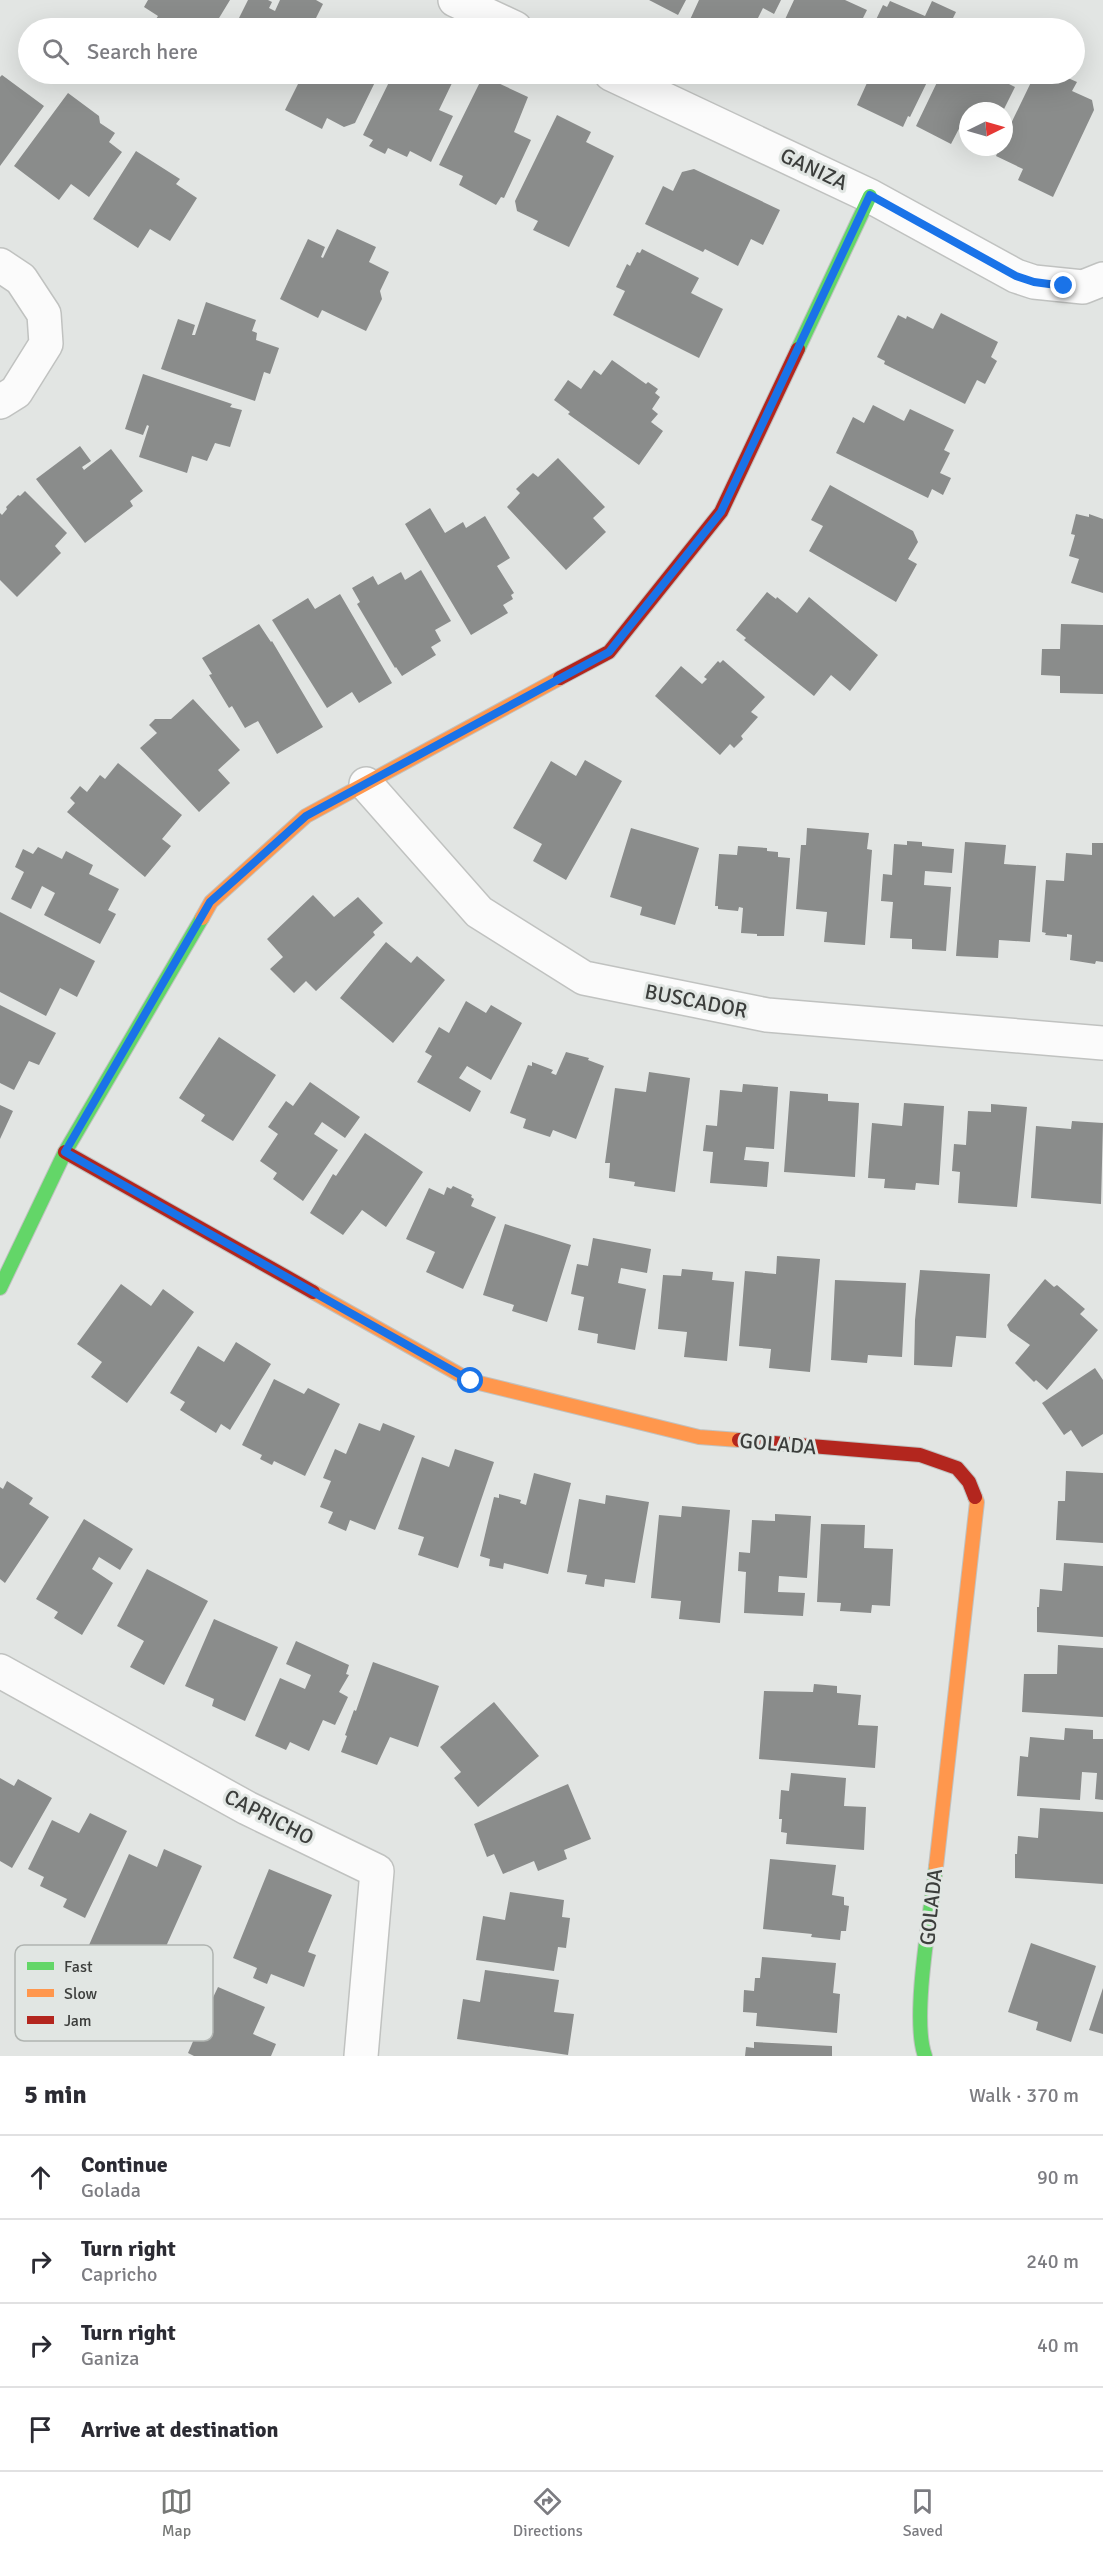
<!DOCTYPE html>
<meta charset="utf-8">
<style>
body{margin:0;font-family:Signika,sans-serif;background:#f2f2f3;color:#2b2b33}
.compass{position:absolute;left:959px;top:102px;width:54px;height:54px;border-radius:50%;background:#fff;box-shadow:0 6px 24px #0002;rotate:85deg}
.stop{position:absolute;width:18px;height:18px;margin:-14px;border:4px solid #1a73e8;border-radius:50%;background:#fff}
.stop.end{background:#1a73e8;border-color:#fff;box-shadow:0 2px 6px #0008}
.list{margin:0;padding:0;list-style:none}
h2{display:flex;justify-content:space-between;align-items:center;height:78px;margin:0;padding:0 24px;font-size:26px}
h2 small{font-size:20px;font-weight:400;color:#7c7c81}
.list li{display:grid;grid-template-columns:39px 1fr auto;gap:18px;align-items:center;box-sizing:border-box;height:84px;padding:0 24px;border-top:2px solid #e1e1e2}
.list b{display:block;font-size:22px;white-space:nowrap}
.list p{margin:0;font-size:20px;white-space:nowrap;color:#7c7c81}
.list em{font-size:20px;font-style:normal;color:#7c7c81}
.icon{flex:none;width:33px;height:33px;fill:none;stroke:currentColor;stroke-width:2;stroke-linecap:round;stroke-linejoin:round}
.map{position:relative;flex:none;width:1103px;height:2056px;overflow:hidden}
.search{position:absolute;background:#fff;box-shadow:0 6px 24px #0002;left:18px;right:18px;top:18px;height:66px;display:flex;align-items:center;gap:15px;box-sizing:border-box;padding:0 21px;border-radius:33px;color:#7c7c81;font-size:22px}
.sheet{height:414px;background:#fff}
nav{display:flex;justify-content:space-around;align-items:center;box-sizing:border-box;height:84px;border-top:2px solid #e1e1e2;background:#fff;font-size:16px;color:#7c7c81}
nav a{display:grid;justify-items:center;gap:3px}
nav .on{color:#767876}
.map>svg:first-child{display:block}
.building{fill:#8a8c8b}
.lines{fill:none;stroke-linecap:round;stroke-linejoin:round}
.street-casing{stroke:#c0c2c0;stroke-width:36}
.fast-casing{stroke:#c0c2c0;stroke-width:16}
.slow-casing{stroke:#c0c2c0;stroke-width:16}
.jam-casing{stroke:#c0c2c0;stroke-width:16}
.street{stroke:#fbfbfb;stroke-width:33}
.fast{stroke:#63d668;stroke-width:14}
.slow{stroke:#ff974d;stroke-width:14}
.jam{stroke:#b3261e;stroke-width:14}
.route{stroke:#1a73e8;stroke-width:8}
.labels{text-anchor:middle;stroke-width:6;stroke-linejoin:round;paint-order:stroke}
.street-label{font-size:21px;fill:#3c3e3c;stroke:#e1e6e3}
.key{fill:#e1e6e3;stroke:#b0b4b1;stroke-width:1.5}
.key-label{font-size:16px;fill:#3c3e3c}
</style>
<div class="map">
<svg width="1103" height="2056" viewBox="0 0 1103 2056">
<rect width="100%" height="100%" fill="#e2e5e3"/>
<path class="building" d="M148 0H230L213 28H150L158 16 144 7Z
M248 0H268L272 2 269 8 275 11 280 0H316L323 4 311 28H234Z
M649 0H686L678 15Z
M699 0H781L774 14 763 8 753 28H697L688 24Z
M794 0H845L867 10 858 28H781Z
M890 1 925 16 932 1 956 12 948 28H872L883 5 887 7Z
M330 20 347 28H325Z
M364 20 381 28H360Z
M303 74H379L355 123 344 127 327 118 322 129 285 110Z
M393 74 451 75 449 79 453 81 439 110 453 116 431 162 410 151 407 157 388 148 385 154 369 146 373 140 363 135Z
M871 74H931L910 117 908 116 903 127 857 105Z
M941 74H999L997 78 1015 87 1003 111H968V124L963 121 951 144 916 126Z
M1035 74H1059L1077 82 1072 91 1092 100 1094 110 1053 197 1018 180 1023 169 996 156 1000 147H1004V138Z
M2 75 44 106 0 166V77Z
M483 76 528 97 514 132 531 140 504 198 501 197 496 205 459 185 463 176 439 165Z
M68 93 99 116 100 123 115 133 109 142 122 152 89 197 71 184 59 200 14 166Z
M557 115 591 132 586 142 614 156 569 247 533 230 538 221 517 211 515 201Z
M136 151 180 179 176 184 197 198 170 241 150 229 138 248 93 219Z
M694 169 780 210 763 245 751 239 738 266 705 249 703 252 645 224 663 186 673 191 682 172Z
M337 229 376 247 369 262 389 272 380 291 382 299 366 331 322 310 318 318 280 299 308 239 325 247 321 257 323 258Z
M642 249 699 278 691 293 723 309 699 358 613 315 625 291 616 287 627 264 630 266 637 252 640 253Z
M206 302 256 320 252 331 257 333 256 340 279 348 270 374 264 372 255 401 161 369 178 319 195 325 192 335H195Z
M941 313 998 342 991 357 997 361 985 384 977 380 965 404 884 364 885 361 877 357 898 315 906 319 907 316 933 329Z
M612 360 646 384 648 382 658 389 655 393 660 397 652 409 658 414 651 422 663 431 639 465 568 414 570 412 554 400 568 380 581 389 594 370 601 375Z
M143 374 232 404 230 407 242 410 230 447 215 443 207 461 192 456 187 473 139 457 149 426 147 425 143 435 125 429Z
M873 405 904 421 910 409 954 430 944 450 950 453 940 473 951 478 943 495 932 489 928 498 836 453 853 417 864 423Z
M80 446 91 461 82 467 84 470 111 449 143 491 130 501 133 506 85 543 36 479Z
M558 458 605 507 593 518 606 532 566 570 507 507 520 493 516 489 533 473 538 477Z
M830 485 913 531 918 542 908 559 917 564 896 602 809 551 823 526 811 520Z
M25 491 67 533 55 546 61 553 17 597 0 580V513L2 515 7 509 6 507 18 495 20 496Z
M430 508 445 533 463 522 466 528 485 516 510 558 497 566 514 593 511 595 513 599 503 605 508 613 471 635 405 524Z
M1076 514 1089 517V514L1103 519V593L1071 583 1079 559 1069 556 1075 535 1071 534Z
M421 570 451 621 435 630 441 641 431 647 436 655 402 676 396 667 395 668 357 604 360 602 352 588 373 576 378 585 401 572 405 580Z
M767 592 776 599 777 597 797 613 809 597 878 655 850 691 831 675 814 696 744 640 746 638 736 630Z
M340 594 392 683 359 703 352 692 327 708 272 620 308 598 315 609Z
M259 624 271 642 272 641 323 727 277 754 258 721 245 728 232 706 229 708 209 675 212 674 202 658Z
M1061 624 1103 625V694L1060 693V676L1041 675 1042 649H1060Z
M723 660 765 697 751 712 758 717 741 736 743 739 734 748 730 744 720 755 655 696 681 666 702 684 707 679 704 677 718 661 720 663Z
M193 699 240 750 218 770 230 783 199 812 140 748 157 733 149 725 155 719H171Z
M585 760 622 781 566 880 533 861 542 844 513 828 551 761 576 776Z
M118 763 182 815 162 839 171 846 145 877 67 812 75 803 70 798 80 786 87 792 100 775 105 779Z
M631 828 699 848 675 925 640 915 642 907 610 897Z
M807 828 869 833 867 849 872 850 865 945 824 942 827 912 796 909 801 845H806Z
M907 841 922 842V846L954 849 952 873 925 871 924 885 951 887 946 951 912 949V939L890 938 893 902 881 901 883 874 892 875 894 844 907 845Z
M965 842 1006 845 1004 864 1036 866 1030 942 999 940 998 958 956 956Z
M1092 843H1103V962L1096 961 1095 964 1070 960 1072 935 1067 934V937L1045 935 1046 933 1042 932 1046 880 1064 881 1066 853 1092 855Z
M738 846 767 848V851L778 852V857L790 858 784 936H757V934L741 933 743 908 739 907 738 911 718 909V906H715L719 854 737 855Z
M38 847 62 859 66 851 93 865 89 874 119 889 108 910 116 914 100 944 44 915 55 893 42 886 31 909 11 899 24 872 15 867 23 849 33 854Z
M313 895 334 917 358 897 383 923 373 932 375 935 316 991 306 981 294 993 270 969 283 957 267 939Z
M0 912 95 961 77 997 60 988 46 1016 0 992Z
M386 942 411 963 417 956 445 980 393 1043 340 998Z
M466 1001 486 1013 491 1005 522 1023 491 1080 467 1066 459 1078 481 1091 470 1112 417 1082 432 1056 425 1052 439 1027 449 1033Z
M0 1005 56 1033 39 1065 29 1061 14 1090 0 1083Z
M219 1037 276 1075 233 1141 201 1121 205 1115 179 1098Z
M566 1052 589 1058 588 1060 604 1066 576 1139 553 1130 550 1137 523 1128 526 1119 510 1113 528 1065 532 1066V1062L553 1070 551 1073 556 1075Z
M649 1072 690 1078 675 1192 634 1186 635 1182 609 1178 610 1163H605L615 1088 646 1092Z
M310 1082 360 1117 345 1138 322 1122 314 1134 338 1150 303 1201 273 1179 277 1173 260 1161 278 1134 268 1127 286 1101 293 1106Z
M743 1084 778 1087 774 1149 746 1147 744 1160 769 1162 767 1187 710 1183 713 1152 703 1151 706 1125 717 1126 720 1090 742 1092Z
M790 1091 828 1094V1101L859 1103 855 1177 784 1172Z
M904 1103 944 1106 939 1185 916 1183 915 1190 884 1188 885 1179 868 1178 872 1123 902 1126Z
M991 1104 1027 1107 1017 1207 958 1203 960 1172 952 1171 954 1144 966 1145 968 1111 991 1112Z
M0 1105 13 1111 0 1139Z
M1072 1121 1103 1123 1101 1204 1031 1198 1036 1126 1071 1129Z
M365 1133 423 1172 386 1227 362 1210 343 1235 310 1213 333 1174 336 1176Z
M453 1186 472 1195 471 1197 474 1199 471 1206 496 1217 463 1289 426 1272 435 1252 406 1239 429 1188 444 1195 447 1187 451 1189Z
M505 1224 571 1245 547 1322 512 1311 514 1305 483 1295Z
M593 1238 651 1249 647 1273 621 1268 618 1283 646 1289 635 1350 597 1343 598 1334 578 1330 584 1297 571 1294 577 1264 588 1266Z
M777 1256 820 1259 810 1372 769 1368 771 1349 739 1346 745 1271 776 1274Z
M682 1269 713 1272 712 1280 734 1282 727 1361 684 1357 687 1332 658 1329 663 1275 681 1276Z
M920 1270 990 1274 986 1338 956 1336 952 1367 914 1365 915 1320Z
M1045 1279 1054 1287 1057 1285 1085 1309 1080 1314 1098 1330 1047 1390 1036 1380 1034 1382 1015 1363 1030 1345 1010 1331 1007 1325Z
M835 1280 906 1283 902 1357 868 1355 867 1363 831 1360Z
M121 1284 151 1306 163 1289 194 1312 127 1403 91 1377 102 1362 77 1344Z
M236 1342 271 1364 230 1430 221 1424 216 1433 180 1410 185 1402 170 1393 198 1346 224 1362Z
M1095 1368 1103 1380V1434L1082 1447 1071 1430 1064 1435 1042 1403Z
M274 1379 304 1394 308 1388 340 1404 305 1476 274 1461 272 1465 260 1459 262 1455 242 1445Z
M359 1423 380 1431 383 1423 415 1436 375 1530 350 1520 346 1531 328 1523 333 1512 320 1507 331 1481 323 1478 335 1449 346 1454Z
M455 1449 494 1462 458 1568 418 1555 424 1537 398 1529 422 1457 449 1467Z
M1066 1471 1103 1473V1543L1056 1540 1058 1501H1065Z
M534 1473 571 1483 548 1574 504 1563 503 1569 489 1566 490 1559 480 1556 494 1497 499 1498V1494L521 1500 520 1503 526 1505Z
M7 1481 33 1498 29 1504 49 1517 5 1583 0 1579V1487L3 1489Z
M606 1495 649 1502 635 1583 605 1579 604 1587 585 1584 587 1575 567 1572 579 1499 605 1504Z
M682 1506 730 1510 720 1623 679 1619 681 1601 651 1598 659 1515 681 1517Z
M775 1514 811 1516 807 1578 779 1576 778 1592 805 1593 803 1616 744 1613 746 1572 738 1571 739 1552 750 1553 752 1520 775 1521Z
M84 1519 133 1549 120 1570 99 1557 92 1569 113 1583 82 1635 54 1618 58 1612 36 1599Z
M821 1524 865 1525 864 1548 893 1549 890 1606 872 1605 871 1613 840 1611 841 1603 817 1602Z
M1064 1563 1103 1566V1637L1037 1632V1607H1039L1040 1589 1062 1591Z
M147 1569 208 1601 164 1685 130 1667 144 1641 117 1626Z
M214 1619 278 1647 245 1721 212 1706 214 1699 185 1686Z
M296 1641 349 1665 346 1674 349 1675 339 1692 348 1697 335 1725 323 1720 309 1751 290 1742 286 1750 255 1736 280 1678 305 1689 311 1675 286 1664Z
M1058 1645 1103 1648V1717L1022 1712 1024 1674H1057Z
M373 1662 439 1686 418 1747 390 1737 377 1765 341 1752 347 1736 345 1735 354 1710 356 1711Z
M814 1684 837 1686V1693L861 1695 858 1725 878 1726 875 1768 759 1759 764 1691 813 1692Z
M494 1702 539 1756 478 1807 454 1778 461 1772 440 1747Z
M1065 1728 1093 1730V1739H1103V1800L1095 1799 1097 1773 1082 1772 1080 1800 1017 1796 1020 1756 1028 1757 1030 1737 1064 1740Z
M791 1773 846 1778 844 1806 866 1807 864 1850 786 1844 787 1833 781 1832 782 1819H779L781 1790 789 1791Z
M0 1778 14 1786 18 1779 52 1798 12 1868 0 1861Z
M568 1784 591 1839 564 1850 567 1859 538 1871 534 1861 503 1874 494 1854 487 1857 474 1824Z
M1040 1808 1103 1812V1884L1015 1878V1854H1017L1018 1836 1038 1838Z
M90 1813 127 1831 85 1918 63 1907 67 1899 40 1886 44 1877 28 1869 52 1820 79 1833Z
M164 1849 202 1866 155 1971 123 1956 114 1975 82 1961 129 1854 157 1867Z
M770 1859 836 1865 832 1895 844 1897V1905L849 1906 846 1931H841L840 1940 811 1937 812 1934 763 1929Z
M269 1869 332 1895 308 1952 316 1955 304 1987 271 1974 267 1984 253 1978 257 1968 233 1958Z
M510 1892 564 1900 562 1917 570 1918 566 1948 558 1947 554 1971 476 1960 483 1916 505 1920Z
M1031 1943 1096 1966 1071 2042 1036 2030 1038 2022 1008 2012Z
M762 1957 836 1963 833 1993 840 1994 837 2033 756 2026 757 2013 743 2012 744 1990 754 1991 755 1978H760Z
M485 1970 559 1980 554 2012 574 2014 568 2055 457 2039 463 1999 480 2002Z
M218 1987 265 2007 253 2034 276 2044 271 2056H194L188 2053 198 2030 189 2026 199 2004 208 2008Z
M1103 1988V2034L1089 2030Z
M754 2042 832 2046V2056H745L746 2047 754 2048Z"/>
<g class="lines">
<g class="street-casing">
<path id="street" d="M455 0 515 28
M611 74 870 196 1016 276 1034 282 1083 287 1103 279
M0 265 21 279 44 314 46 344 16 392 0 402
M366 784 479 912 584 978 767 1015 1103 1043
M0 1671 247 1808 377 1871 361 2056"/>
</g>
<g class="fast-casing">
<path id="fast" d="M798 349 870 196
M0 1288 65 1152 202 918
M925 2056C911 2019 931 1911 936 1867"/>
</g>
<g class="slow-casing">
<path id="slow" d="M202 918 211 902 306 816 560 678
M313 1292 471 1381 699 1437 739 1440
M936 1867 977 1502 975 1497"/>
</g>
<g class="jam-casing">
<path id="jam" d="M560 678 609 652 721 512 798 349
M65 1152 313 1292
M739 1440 920 1455 957 1468 969 1482 975 1497"/>
</g>
<use href="#street" class="street"/>
<use href="#fast" class="fast"/>
<use href="#slow" class="slow"/>
<use href="#jam" class="jam"/>
</g>
<g class="lines">
<path class="route" d="M471 1381 65 1152 210 902 306 816 609 652 721 512 870 195 1016 276 1034 282 1064 286"/>
</g>
<g class="labels">
<g class="street-label">
<text transform="translate(814 169) rotate(25)" y="7">GANIZA</text>
<text transform="translate(696 1001) rotate(11)" y="7">BUSCADOR</text>
<text transform="translate(778 1444) rotate(5)" y="7">GOLADA</text>
<text transform="translate(269 1817) rotate(27)" y="7">CAPRICHO</text>
<text transform="translate(931 1907) rotate(-84)" y="7">GOLADA</text>
</g>
</g>
<rect x="15" y="1945" width="198" height="96" rx="9" class="key"/>
<rect x="27" y="1962" width="27" height="8" fill="#63d668"/>
<rect x="27" y="1989" width="27" height="8" fill="#ff974d"/>
<rect x="27" y="2016" width="27" height="8" fill="#b3261e"/>
<g class="key-label">
<text x="64" y="1972">Fast</text>
<text x="64" y="1999">Slow</text>
<text x="64" y="2026">Jam</text>
</g>
</svg>
<svg class="compass" viewBox="-18 -18 36 36"><path d="M0-13l5 13h-10z" fill="#e53935"/><path d="M0 13l5-13h-10z" fill="#7c7c81"/></svg>
<div class="stop" style="left:471px;top:1381px"></div>
<div class="stop end" style="left:1064px;top:286px"></div>
<div class="search"><svg class="icon" aria-label="search" viewBox="0 0 24 24"><circle cx="10" cy="10" r="6"/><path d="M15 15l6 6"/></svg>Search here</div>
</div>
<section class="sheet">
<h2>5 min<small>Walk · 370 m</small></h2>
<ul class="list">
<li><svg class="icon" aria-label="ahead" viewBox="0 0 24 24"><path d="M12 20V5M6 11l6-6 6 6"/></svg><div><b>Continue</b><p>Golada</p></div><em>90 m</em></li>
<li><svg class="icon" aria-label="right" viewBox="0 0 24 24"><path d="M7 20v-9h11M14 6l5 5-5 5"/></svg><div><b>Turn right</b><p>Capricho</p></div><em>240 m</em></li>
<li><svg class="icon" aria-label="right" viewBox="0 0 24 24"><path d="M7 20v-9h11M14 6l5 5-5 5"/></svg><div><b>Turn right</b><p>Ganiza</p></div><em>40 m</em></li>
<li><svg class="icon" aria-label="arrive" viewBox="0 0 24 24"><path d="M6 21V4h12l-3 4 3 4H6"/></svg><div><b>Arrive at destination</b></div></li>
</ul>
</section>
<nav>
<a class="on"><svg class="icon" aria-label="map" viewBox="0 0 24 24"><path d="M3 6l6-2 6 2 6-2v14l-6 2-6-2-6 2zM9 4v14M15 6v14"/></svg>Map</a>
<a><svg class="icon" aria-label="directions" viewBox="0 0 24 24"><path d="M12 3l9 9-9 9-9-9zM9 14v-3h6M13 9l2 2-2 2"/></svg>Directions</a>
<a><svg class="icon" aria-label="saved" viewBox="0 0 24 24"><path d="M7 4h10v16l-5-4-5 4z"/></svg>Saved</a>
</nav>
